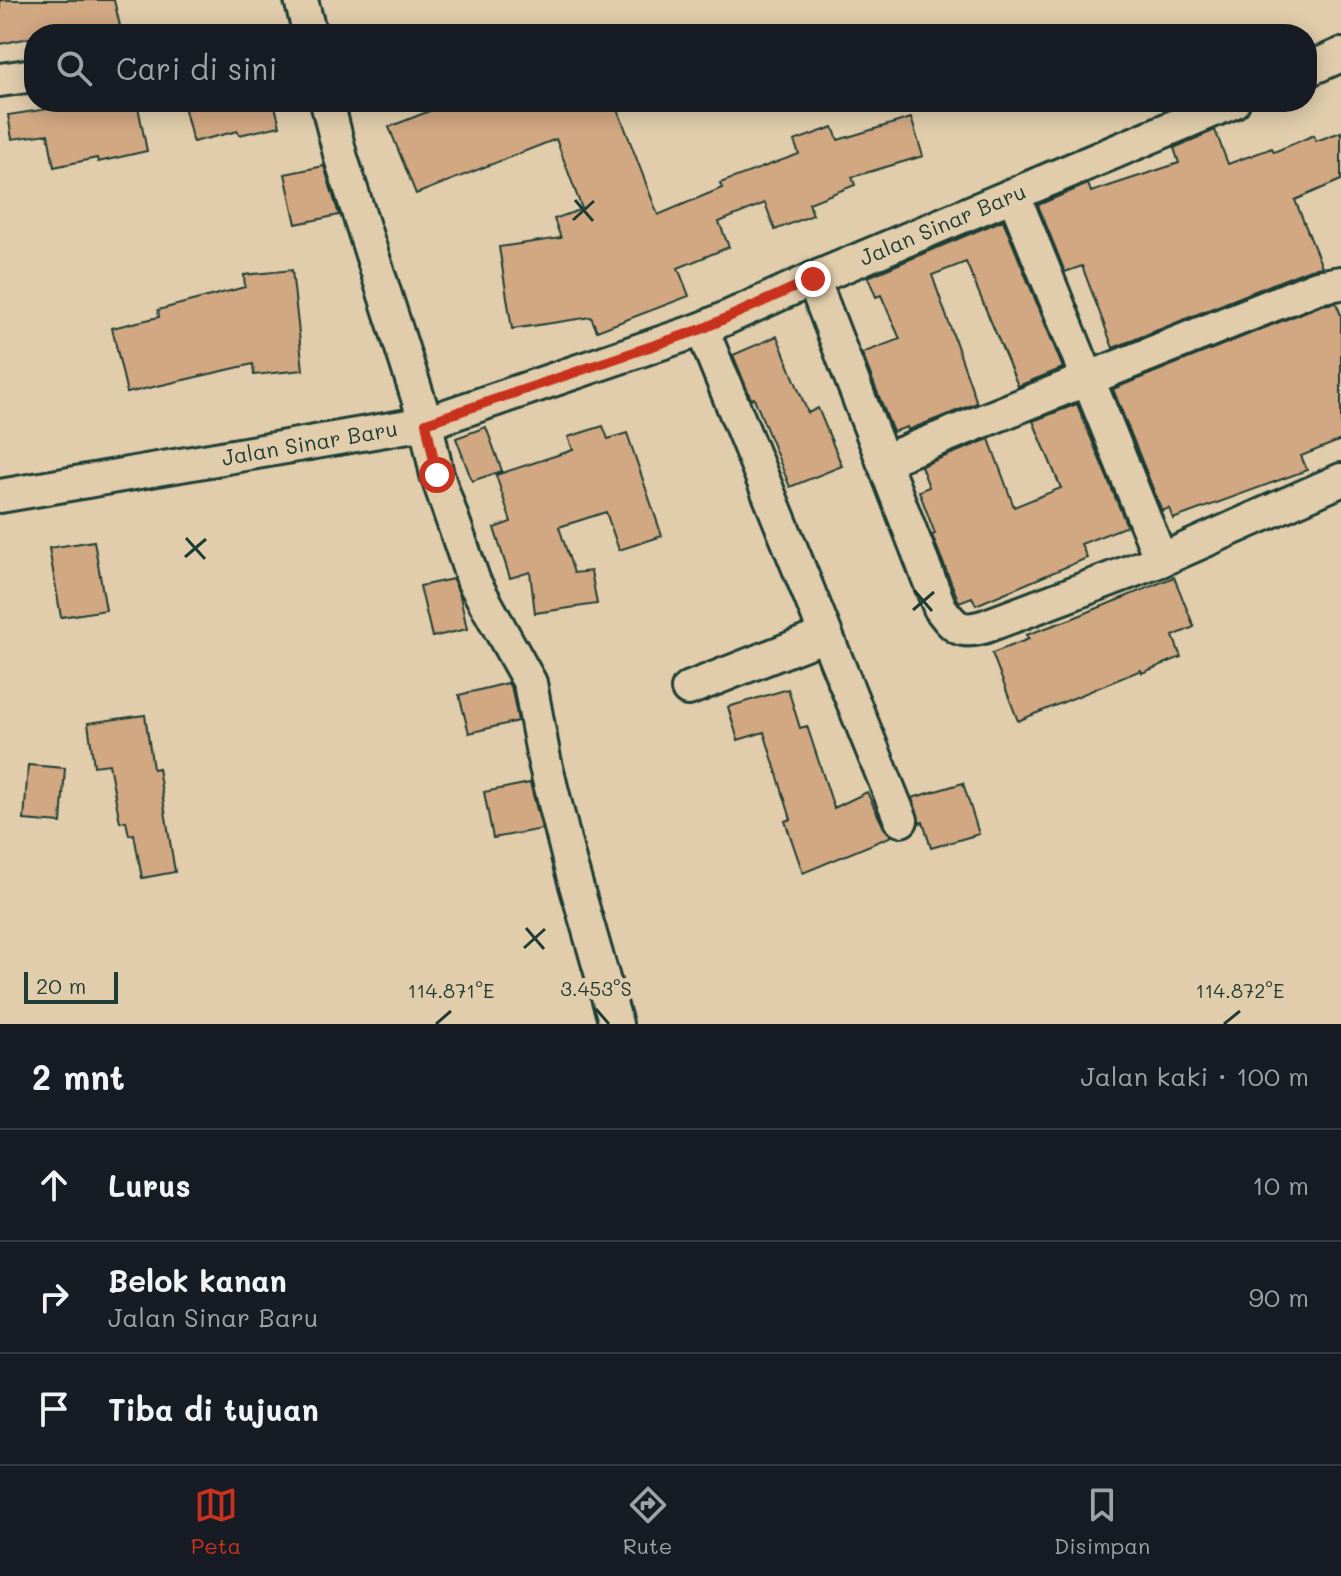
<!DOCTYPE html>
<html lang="id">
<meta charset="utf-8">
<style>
body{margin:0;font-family:Mali,sans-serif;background:#20242c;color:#f1f3f6}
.scale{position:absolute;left:24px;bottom:20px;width:94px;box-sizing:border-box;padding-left:8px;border:4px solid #1f3d34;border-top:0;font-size:22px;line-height:28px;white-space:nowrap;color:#1f3d34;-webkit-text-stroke:6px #e1cdac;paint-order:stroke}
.stop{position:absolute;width:24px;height:24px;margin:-18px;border:6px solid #c8321e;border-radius:50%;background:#fff}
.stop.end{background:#c8321e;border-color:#fff;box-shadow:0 2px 8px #0008}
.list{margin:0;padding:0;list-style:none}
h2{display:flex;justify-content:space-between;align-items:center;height:104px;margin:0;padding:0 32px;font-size:34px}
h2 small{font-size:26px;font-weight:400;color:#9ea1a6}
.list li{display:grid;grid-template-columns:52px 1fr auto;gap:24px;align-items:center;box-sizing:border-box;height:112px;padding:0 32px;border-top:2px solid #363941}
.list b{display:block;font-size:30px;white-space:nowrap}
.list p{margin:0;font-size:26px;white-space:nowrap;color:#9ea1a6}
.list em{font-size:26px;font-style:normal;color:#9ea1a6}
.icon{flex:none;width:44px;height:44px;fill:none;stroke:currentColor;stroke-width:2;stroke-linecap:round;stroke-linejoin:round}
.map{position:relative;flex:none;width:1341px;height:1024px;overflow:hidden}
.search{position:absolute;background:#171b24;box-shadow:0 4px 20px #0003;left:24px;right:24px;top:24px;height:88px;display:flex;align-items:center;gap:20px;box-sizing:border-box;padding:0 28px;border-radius:32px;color:#9ea1a6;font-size:30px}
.sheet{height:440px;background:#171b24}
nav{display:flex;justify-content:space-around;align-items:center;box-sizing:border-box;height:112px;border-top:2px solid #363941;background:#171b24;font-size:22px;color:#9ea1a6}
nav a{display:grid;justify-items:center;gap:4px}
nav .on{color:#c8321e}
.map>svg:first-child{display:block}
.building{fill:#d2a883;stroke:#1f3d34;stroke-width:2}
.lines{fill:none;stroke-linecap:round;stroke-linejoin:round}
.minor-casing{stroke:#1f3d34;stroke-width:38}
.minor{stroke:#e1cdac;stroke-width:32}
.route{stroke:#c8321e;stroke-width:10}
.ticks{fill:none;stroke:#1f3d34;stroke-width:3}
.labels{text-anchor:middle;stroke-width:8;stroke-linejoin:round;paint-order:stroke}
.street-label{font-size:22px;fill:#1f3d34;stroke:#e1cdac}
.ticks-label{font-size:20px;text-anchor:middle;fill:#1f3d34;stroke:#e1cdac;stroke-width:8;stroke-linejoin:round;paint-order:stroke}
</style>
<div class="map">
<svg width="1341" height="1024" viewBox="0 0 1341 1024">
<rect width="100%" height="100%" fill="#e1cdac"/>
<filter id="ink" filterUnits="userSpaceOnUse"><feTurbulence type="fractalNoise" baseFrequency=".0125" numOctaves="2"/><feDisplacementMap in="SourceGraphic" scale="16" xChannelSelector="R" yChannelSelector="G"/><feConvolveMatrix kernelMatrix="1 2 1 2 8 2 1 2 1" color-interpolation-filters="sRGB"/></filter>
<g filter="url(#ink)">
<path class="building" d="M0 0H114L120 26 107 29 109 34H34V37L0 44Z
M93 102H137L147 151 98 162 97 158 54 167 48 134 12 139 8 115Z
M183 102H274L280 126 239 135 238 131 193 142Z
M452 102H615L658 215 722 188 720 183 799 154 794 141 833 127 838 140 911 118 923 156 852 177 855 185 809 203 813 215 775 230 765 203 719 222 729 247 678 268 689 296 597 331 591 317 512 329 499 247 561 238 554 219 582 209 556 139 416 194 389 127Z
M1215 130 1228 164 1272 148 1274 152 1314 135 1316 141 1341 132V180L1295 200 1322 267 1310 269 1113 348 1082 266 1065 272 1038 205 1088 184 1091 192 1179 163 1174 148Z
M324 166 339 215 296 224 285 174Z
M1003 220 1063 368 1018 386 966 262 932 275 977 403 908 430 907 427 893 432 862 353 900 339 881 295 876 297 868 277Z
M292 270 303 370 254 375 253 364 127 393 112 328 159 317 158 310 245 287 244 275Z
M1336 303 1341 315V440L1301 456 1307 470 1173 519 1169 508 1162 511 1113 389 1322 305Z
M777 336 808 413 818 408 842 466 790 487 754 398 751 399 733 355Z
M1077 404 1127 526 1081 544 1087 558 976 605 972 597 959 602 932 535 935 534 919 491 929 487 921 466 989 439 1014 507 1061 488 1033 421Z
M603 426 608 439 627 433 662 536 619 550 606 512 559 527 574 573 591 571 597 604 535 613 530 572 510 578 494 528 511 522 496 475 573 450 568 437Z
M486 427 502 471 472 481 456 438Z
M94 541 106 610 61 617 49 548Z
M1174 577 1194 627 1173 636 1181 657 1142 673 1141 670 1018 721 992 653 1029 639 1026 635 1071 619Z
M453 579 460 596 467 629 432 637 420 586Z
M508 683 512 690 518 721 469 733 459 695Z
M788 689 800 728 807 726 834 808 867 792 884 828 892 836 803 873 785 821 791 819 764 732 738 740 728 707Z
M145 715 153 769 158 768 175 872 142 878 134 834 129 835 126 821 120 822 109 764 94 766 88 723Z
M28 765 65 768 61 823 24 820Z
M530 783 542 829 493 838 484 792Z
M963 783 979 834 931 848 923 822 920 823 912 798Z"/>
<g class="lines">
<g class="minor-casing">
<g id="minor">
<path d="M301 0 310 34"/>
<path d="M1307 70 1341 55"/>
<path d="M0 80 34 75"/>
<path d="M327 102 341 158 426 423 437 475 474 582 530 683 544 759 570 864 616 1024"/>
<path d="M1014 196 1161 560"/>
<path d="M813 279 940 608C955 628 960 634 986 626L1161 560 1341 480"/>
<path d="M702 329 901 820"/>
<path d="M883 461 1317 287 1341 283"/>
<path id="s1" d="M0 496 426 423 702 329 813 279 1233 102"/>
<path d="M688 689 825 635"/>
</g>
</g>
<use href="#minor" class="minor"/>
</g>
</g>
<g class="lines" filter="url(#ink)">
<path class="route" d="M437 475 426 423 702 329 813 279"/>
</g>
<path class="ticks" d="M575 200 593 221M573 220 594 201M186 538 205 559M185 557 206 539M914 590 932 611M913 610 934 592M526 928 544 949M524 948 545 929M596 1009 609 1024M436 1024 451 1011M1224 1024 1240 1011"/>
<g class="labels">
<g class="street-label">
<text dy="8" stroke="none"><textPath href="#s1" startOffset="986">Jalan Sinar Baru</textPath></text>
<text dy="8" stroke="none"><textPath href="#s1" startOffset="314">Jalan Sinar Baru</textPath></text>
</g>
</g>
<g class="ticks-label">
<text x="596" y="996">3.453°S</text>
<text x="451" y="998">114.871°E</text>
<text x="1240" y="998">114.872°E</text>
</g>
</svg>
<div class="scale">20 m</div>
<div class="stop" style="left:437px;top:475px"></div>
<div class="stop end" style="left:813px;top:279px"></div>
<div class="search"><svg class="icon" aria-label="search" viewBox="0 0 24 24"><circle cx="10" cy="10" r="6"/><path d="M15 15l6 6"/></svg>Cari di sini</div>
</div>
<section class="sheet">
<h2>2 mnt<small>Jalan kaki · 100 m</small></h2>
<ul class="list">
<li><svg class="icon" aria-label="ahead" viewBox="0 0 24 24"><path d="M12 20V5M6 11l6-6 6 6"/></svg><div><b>Lurus</b></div><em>10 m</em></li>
<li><svg class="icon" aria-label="right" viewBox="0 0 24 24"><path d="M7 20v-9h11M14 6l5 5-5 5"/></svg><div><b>Belok kanan</b><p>Jalan Sinar Baru</p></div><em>90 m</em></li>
<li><svg class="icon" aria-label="arrive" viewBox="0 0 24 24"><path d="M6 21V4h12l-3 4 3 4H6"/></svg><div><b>Tiba di tujuan</b></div></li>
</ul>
</section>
<nav>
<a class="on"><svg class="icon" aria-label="map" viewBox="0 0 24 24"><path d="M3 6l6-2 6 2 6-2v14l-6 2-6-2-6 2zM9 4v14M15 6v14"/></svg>Peta</a>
<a><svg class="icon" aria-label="directions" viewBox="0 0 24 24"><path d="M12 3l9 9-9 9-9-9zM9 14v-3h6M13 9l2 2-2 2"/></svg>Rute</a>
<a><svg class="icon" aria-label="saved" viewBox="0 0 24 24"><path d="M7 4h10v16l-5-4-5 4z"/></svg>Disimpan</a>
</nav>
